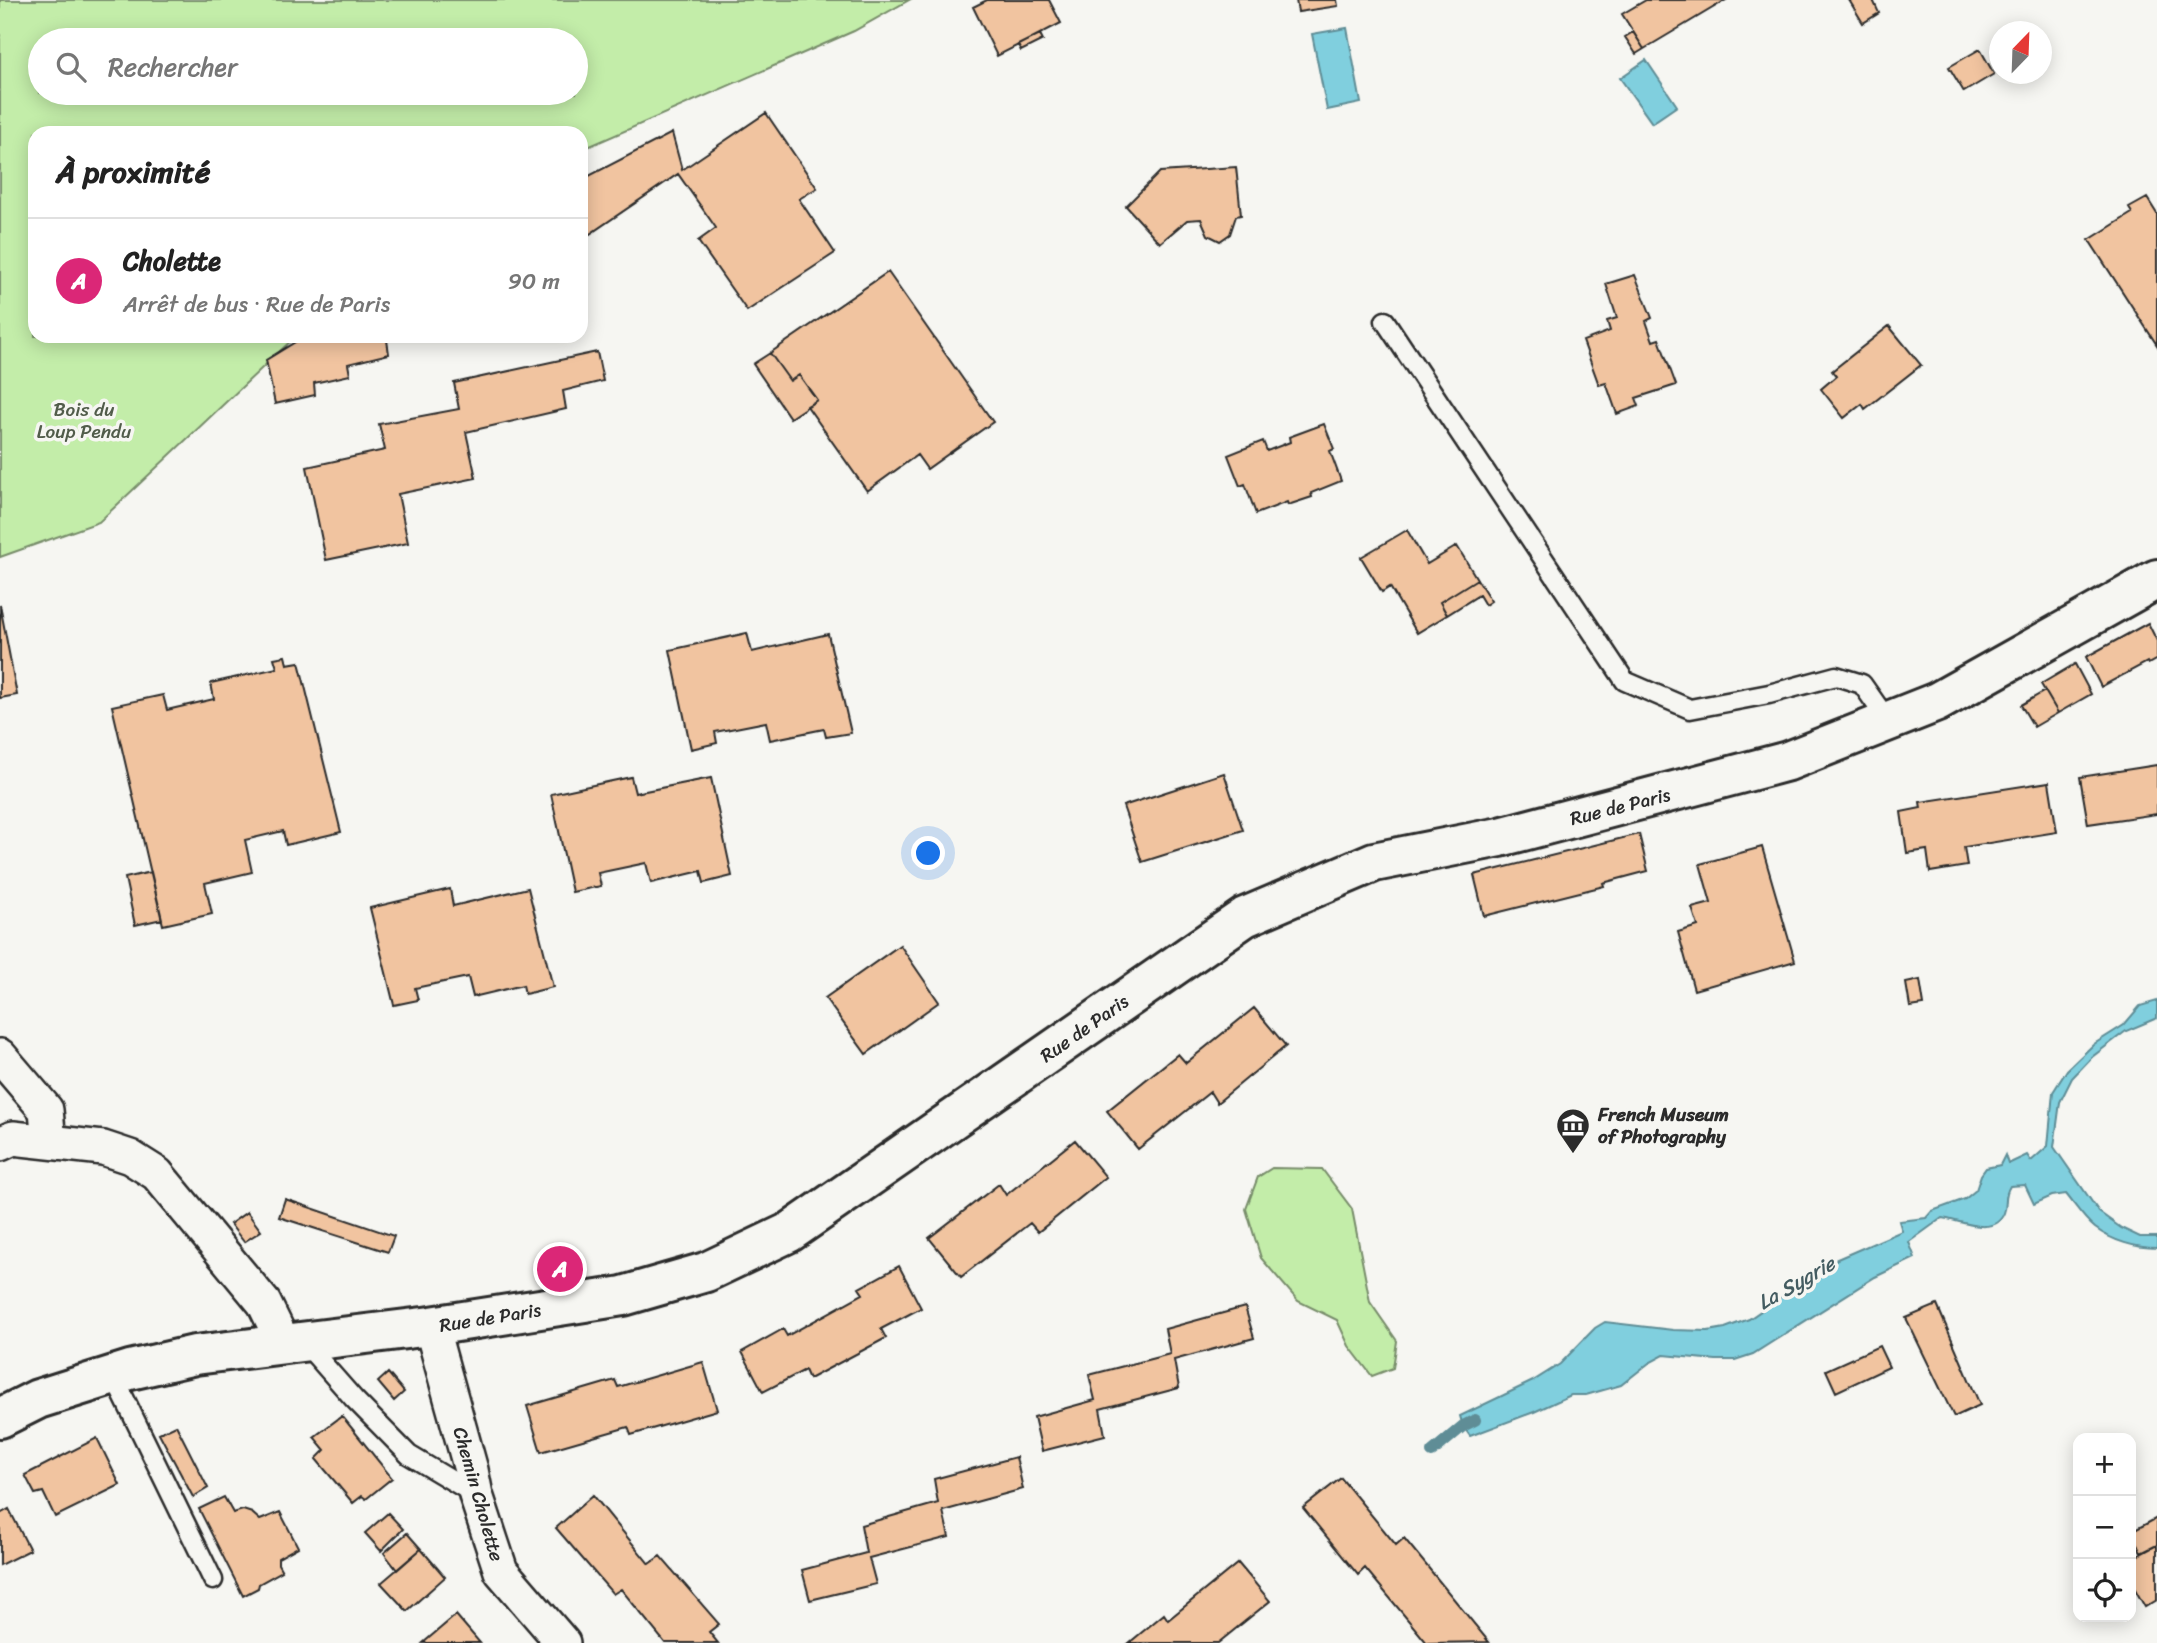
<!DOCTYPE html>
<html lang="fr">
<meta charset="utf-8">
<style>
body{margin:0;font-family:Sriracha,sans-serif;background:#f6f6f6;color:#222}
.controls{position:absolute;right:21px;bottom:21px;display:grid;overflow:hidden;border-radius:14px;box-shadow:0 4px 18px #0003}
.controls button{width:63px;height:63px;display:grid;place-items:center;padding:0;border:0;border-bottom:2px solid #e0e0e0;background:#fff;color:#222;font:35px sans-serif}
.compass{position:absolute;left:1989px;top:21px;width:63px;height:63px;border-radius:50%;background:#fff;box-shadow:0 4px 18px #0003;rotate:23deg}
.you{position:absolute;left:929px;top:854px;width:24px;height:24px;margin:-18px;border:5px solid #fff;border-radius:50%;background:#1a73e8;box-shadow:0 0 0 10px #1a73e833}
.badge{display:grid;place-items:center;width:46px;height:46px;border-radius:50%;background:#db2777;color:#fff;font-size:23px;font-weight:700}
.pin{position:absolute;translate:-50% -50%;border:4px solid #fff;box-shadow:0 2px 7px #0006}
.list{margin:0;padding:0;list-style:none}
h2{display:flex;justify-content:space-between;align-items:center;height:91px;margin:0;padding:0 28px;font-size:30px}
h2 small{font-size:23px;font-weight:400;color:#767676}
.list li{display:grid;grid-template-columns:46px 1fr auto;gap:21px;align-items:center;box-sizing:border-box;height:126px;padding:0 28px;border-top:2px solid #e0e0e0}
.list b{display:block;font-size:26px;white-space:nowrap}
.list p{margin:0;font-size:23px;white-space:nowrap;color:#767676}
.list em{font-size:23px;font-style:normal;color:#767676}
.icon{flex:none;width:38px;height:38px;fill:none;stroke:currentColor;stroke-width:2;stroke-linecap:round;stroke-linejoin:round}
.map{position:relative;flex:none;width:2157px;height:1643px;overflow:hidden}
.search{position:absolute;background:#fff;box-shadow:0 4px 18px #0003;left:28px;top:28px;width:560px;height:77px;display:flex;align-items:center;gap:18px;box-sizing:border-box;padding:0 24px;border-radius:38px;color:#767676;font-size:26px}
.panel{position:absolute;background:#fff;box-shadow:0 4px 18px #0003;left:28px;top:126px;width:560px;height:217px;border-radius:21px}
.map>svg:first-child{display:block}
.green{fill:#c3eda9;stroke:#778c6a;stroke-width:2;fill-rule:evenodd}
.water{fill:#80cfde;stroke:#5e8d96;stroke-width:2}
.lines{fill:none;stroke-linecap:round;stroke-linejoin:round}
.stream{stroke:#5e8d96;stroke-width:12}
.building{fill:#f1c4a0;stroke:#2b2b2b;stroke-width:2}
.lane-casing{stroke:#2b2b2b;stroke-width:23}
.street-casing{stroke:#2b2b2b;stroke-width:38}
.secondary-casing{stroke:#2b2b2b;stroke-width:44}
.lane{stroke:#f6f6f2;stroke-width:18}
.street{stroke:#f6f6f2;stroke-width:33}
.secondary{stroke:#f6f6f2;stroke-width:38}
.labels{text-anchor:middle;stroke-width:7;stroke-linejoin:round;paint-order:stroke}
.park-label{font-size:19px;fill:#515c4a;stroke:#f6f6f2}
.street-label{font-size:19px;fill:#2b2b2b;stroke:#f6f6f2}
.poi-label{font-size:19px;font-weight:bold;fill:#2b2b2b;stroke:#f6f6f2;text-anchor:start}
.water-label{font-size:21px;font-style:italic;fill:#445c61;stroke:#f6f6f2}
</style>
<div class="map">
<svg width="2157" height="1643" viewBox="0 0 2157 1643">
<rect width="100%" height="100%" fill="#f6f6f2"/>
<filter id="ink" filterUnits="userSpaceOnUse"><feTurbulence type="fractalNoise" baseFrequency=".0143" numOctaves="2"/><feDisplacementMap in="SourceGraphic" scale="14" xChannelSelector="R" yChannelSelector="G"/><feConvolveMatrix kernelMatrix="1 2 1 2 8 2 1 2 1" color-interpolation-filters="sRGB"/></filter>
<g filter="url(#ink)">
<path class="green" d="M0 0H909L854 31 581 150V133H35V336H296L99 522 0 557ZM40 40H576V93H40Z
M1272 1168 1322 1169 1352 1209 1370 1302 1397 1341 1393 1368 1372 1376 1349 1346 1337 1320 1298 1301 1261 1258 1246 1209 1258 1177Z"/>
<path class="water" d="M1347 28 1361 103 1327 110 1312 34Z
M1646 60 1677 106 1652 123 1620 78Z
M2157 1001V1018L2126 1031 2092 1057 2072 1078 2060 1102 2054 1147 2099 1212 2121 1228 2140 1237H2157V1248C2136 1248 2112 1241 2095 1228 2084 1219 2075 1205 2066 1194L2052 1196 2034 1204 2025 1185 2010 1186C2003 1197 2008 1203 2004 1213 1994 1238 1959 1220 1942 1218L1909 1242 1915 1258 1875 1277 1753 1354 1735 1360H1716L1664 1355 1649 1363 1621 1385 1586 1395H1571L1534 1412 1470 1436 1463 1426 1460 1416 1533 1381 1560 1364 1595 1328 1605 1322 1673 1330 1708 1331 1725 1328 1749 1319 1835 1260 1902 1231 1899 1221 1926 1218 1932 1211 1965 1199 1976 1190 1981 1175 1986 1168 2000 1165 2005 1155 2008 1164 2027 1155 2031 1161 2048 1146 2053 1092 2067 1070 2094 1044 2124 1025 2140 1006Z"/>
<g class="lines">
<path class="stream" d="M1432 1452 1463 1426 1475 1420"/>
</g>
<path class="building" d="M987 0H1049L1061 23 997 56 973 7Z
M1296 0H1337L1338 6 1298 12Z
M1646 0H1726L1644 49 1622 14Z
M1849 0H1873L1879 13 1863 23Z
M1633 32 1644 49 1636 54 1625 37Z
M1040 34 1043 40 1021 51 1018 45Z
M1980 49 1994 74 1964 92 1949 67Z
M766 113 817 188 799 199 835 253 747 311 698 241 716 228 678 174 581 240V180L672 133 682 170Z
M1236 167 1241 215 1236 216 1230 234 1220 241 1208 235 1201 219 1187 220 1160 243 1126 206 1160 172Z
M2147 198 2157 214V345L2089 240 2132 213 2129 208Z
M888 272 993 422 927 469 917 455 867 491 807 406 817 400 799 375 790 381 770 353Z
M1635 275 1652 318 1646 321 1653 341 1659 339 1676 385 1636 398 1639 406 1617 414 1606 383 1599 385 1583 341 1610 331 1607 321 1617 318 1606 284Z
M1889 326 1921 365 1865 409 1862 404 1844 418 1821 389 1836 376 1832 371Z
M305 336H406L387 340 389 354 348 364 350 375 314 383 315 395 275 404 266 360Z
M597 352 603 381 563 391 566 409 466 432 476 478 398 494 408 543 326 560 307 467 385 450 379 424 459 409 454 383Z
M770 353 790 381 799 375 817 400 790 418 753 364Z
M1324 424 1334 449 1330 451 1341 481 1311 493 1312 497 1288 505 1287 502 1256 514 1245 484 1240 486 1228 455 1263 441 1267 451 1290 442 1289 437Z
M1407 530 1427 564 1457 546 1477 579 1440 602 1447 615 1417 633 1390 587 1382 592 1361 557Z
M1477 579 1491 601 1485 605 1479 595 1447 615 1440 602Z
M0 605 17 695 0 698Z
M2148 623 2157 641V659L2148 664 2147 662 2101 687 2086 657Z
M747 633 752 652 828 634 851 733 826 737 824 729 770 740 766 722 715 732 717 743 691 749 670 650Z
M285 656 287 664 299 662 341 832 286 845 283 831 245 840 252 872 205 883 212 914 163 925 112 706 163 695 167 710 214 699 211 683 277 668 274 658Z
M2075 664 2091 694 2058 713 2041 684Z
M2045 691 2058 713 2034 727 2021 705Z
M2157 765V814L2088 824 2080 777Z
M1224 773 1243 830 1142 862 1123 806Z
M631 777 635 793 711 778 732 876 704 883 701 871 651 883 646 863 598 873 601 886 572 892 551 794Z
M2049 782 2057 832 1964 847 1967 866 1930 872 1927 850 1907 853 1901 812 1921 808 1920 802Z
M1639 834 1648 871 1603 883 1604 886 1484 916 1474 875Z
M1762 847 1795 961 1694 990 1678 932 1698 926 1692 908 1711 903 1700 864Z
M151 872 162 919 135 925 125 878Z
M528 888 553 987 525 994 523 985 473 997 468 977 415 988 418 1000 394 1005 370 908 450 889 453 906Z
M900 945 939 1002 866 1054 825 998Z
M1920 980 1924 1005 1910 1007 1906 983Z
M1254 1008 1286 1046 1217 1103 1210 1092 1138 1149 1107 1111 1178 1054 1186 1063Z
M1075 1140 1106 1177 1038 1232 1030 1223 961 1277 929 1238 999 1184 1006 1195Z
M285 1199 394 1236 388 1252 279 1217Z
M247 1212 261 1231 244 1242 230 1224Z
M899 1266 921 1308 881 1329 886 1338 809 1379 805 1370 763 1392 742 1352 783 1329 787 1336 863 1294 859 1288Z
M1937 1305 1980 1405 1954 1417 1906 1318Z
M1245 1307 1254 1338 1174 1360 1179 1388 1100 1409 1105 1435 1042 1451 1034 1417 1095 1400 1089 1375 1170 1354 1165 1329Z
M1879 1346 1889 1367 1836 1392 1826 1370Z
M703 1362 717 1410 631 1435 628 1427 541 1452 527 1406 615 1380 618 1387Z
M388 1373 404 1392 394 1401 378 1382Z
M342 1416 392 1478 366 1499 362 1496 353 1503 316 1459 325 1450 314 1437Z
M176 1425 208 1488 193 1497 159 1433Z
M97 1438 120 1485 55 1517 43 1492 35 1494 25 1475Z
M1016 1457 1023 1489 943 1511 949 1537 869 1558 876 1584 810 1600 802 1570 866 1553 861 1525 938 1503 934 1479Z
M1341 1478 1396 1545 1404 1538 1489 1642 1427 1643 1365 1568 1358 1575 1303 1508Z
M593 1495 649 1564 660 1556 719 1624 709 1632 718 1643H665L621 1589 613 1594 556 1528Z
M224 1497 233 1513 243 1510 252 1513 260 1520 280 1512 298 1547 278 1558V1564L282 1571 259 1584 258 1588 243 1596 199 1509Z
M9 1509 30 1550 0 1565V1514Z
M388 1513 403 1529 381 1551 365 1533Z
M2157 1518V1545L2141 1553 2131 1532Z
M407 1533 421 1549 397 1570 384 1553Z
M2157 1545V1600L2145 1607 2131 1582V1559Z
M421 1549 445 1577 407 1611 381 1583Z
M1238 1563 1270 1601 1218 1643H1129L1164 1614 1168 1620Z
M456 1615 480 1643H423Z"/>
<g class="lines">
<g class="lane-casing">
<path id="lane" d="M1385 321 1625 681 1690 709 1769 694 1836 676 1862 684 1888 721
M303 1341 354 1399 409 1455 476 1495
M113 1375 213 1580"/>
</g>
<g class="street-casing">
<path id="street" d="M0 1056 46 1110 49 1142
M0 1144 13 1138 103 1148 130 1157 157 1174 264 1303 284 1344
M431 1326 471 1470 476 1495 501 1571 563 1643"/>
</g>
<g class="secondary-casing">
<path id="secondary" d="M0 1418 38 1399 130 1370 195 1355 431 1326 623 1296 706 1272 790 1232 1245 917 1374 862 1500 837 1788 761 1937 702 2157 579"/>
</g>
<use href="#lane" class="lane"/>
<use href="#street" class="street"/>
<use href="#secondary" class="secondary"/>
</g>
</g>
<defs>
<g id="museum-pin" transform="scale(1.75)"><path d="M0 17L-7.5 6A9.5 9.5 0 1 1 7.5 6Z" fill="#2b2b2b" stroke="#f6f6f2"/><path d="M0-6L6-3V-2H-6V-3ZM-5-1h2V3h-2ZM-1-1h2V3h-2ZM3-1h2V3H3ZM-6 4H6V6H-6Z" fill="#fff"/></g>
</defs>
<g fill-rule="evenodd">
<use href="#museum-pin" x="1573" y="1125"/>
</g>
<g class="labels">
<g class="park-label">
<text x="84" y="416">Bois du<tspan x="84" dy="22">Loup Pendu</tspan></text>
</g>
<g class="street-label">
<text transform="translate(1620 806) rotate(-14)" y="7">Rue de Paris</text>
<text transform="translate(1084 1028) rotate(-35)" y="7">Rue de Paris</text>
<text transform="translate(490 1317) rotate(-9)" y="7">Rue de Paris</text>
<text transform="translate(479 1494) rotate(74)" y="7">Chemin Cholette</text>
</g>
<g class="poi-label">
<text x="1598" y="1121">French Museum<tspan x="1598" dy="22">of Photography</tspan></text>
</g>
<g class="water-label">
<text transform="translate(1796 1283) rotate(-30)" y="7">La Sygrie</text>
</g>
</g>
</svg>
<div class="controls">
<button>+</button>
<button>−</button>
<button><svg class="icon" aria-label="locate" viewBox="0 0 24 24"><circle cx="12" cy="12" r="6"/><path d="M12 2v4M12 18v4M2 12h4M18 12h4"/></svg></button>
</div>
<svg class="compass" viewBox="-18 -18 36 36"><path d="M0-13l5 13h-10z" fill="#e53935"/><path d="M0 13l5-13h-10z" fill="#767676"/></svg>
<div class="you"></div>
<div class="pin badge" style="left:560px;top:1269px">A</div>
<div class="search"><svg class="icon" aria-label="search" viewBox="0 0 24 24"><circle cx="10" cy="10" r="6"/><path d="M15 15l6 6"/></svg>Rechercher</div>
<section class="panel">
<h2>À proximité<small></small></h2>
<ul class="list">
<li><span class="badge">A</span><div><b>Cholette</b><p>Arrêt de bus · Rue de Paris</p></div><em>90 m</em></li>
</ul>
</section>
</div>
